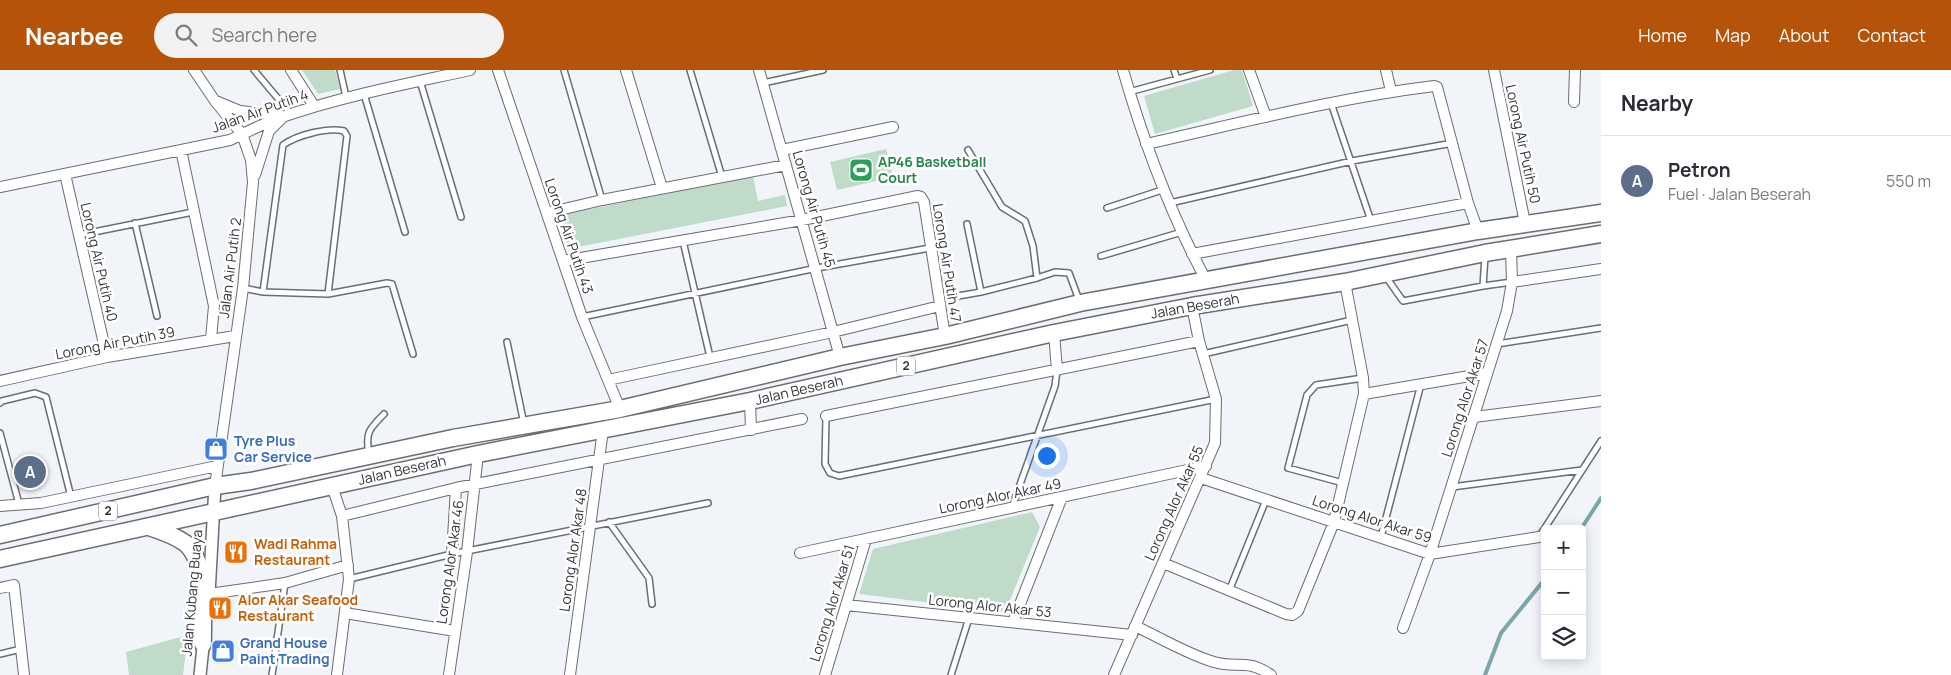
<!DOCTYPE html>
<meta charset="utf-8">
<style>
body{margin:0;font-family:Manrope,sans-serif;background:#f2f2f3;color:#2b2b33}
.controls{position:absolute;right:15px;bottom:15px;display:grid;overflow:hidden;border-radius:5px;box-shadow:0 2px 12px #0003}
.controls button{width:45px;height:45px;display:grid;place-items:center;padding:0;border:0;border-bottom:1px solid #e1e1e2;background:#fff;color:#2b2b33;font:25px sans-serif}
.you{position:absolute;left:1046px;top:385px;width:18px;height:18px;margin:-12px;border:4px solid #fff;border-radius:50%;background:#1a73e8;box-shadow:0 0 0 8px #1a73e833}
.badge{display:grid;place-items:center;width:32px;height:32px;border-radius:50%;background:#b45309;color:#fff;font-size:16px;font-weight:700}
.pin{position:absolute;translate:-50% -50%;border:2px solid #fff;box-shadow:0 1px 5px #0006}
.list{margin:0;padding:0;list-style:none}
h2{display:flex;justify-content:space-between;align-items:center;height:65px;margin:0;padding:0 20px;font-size:21px}
h2 small{font-size:16px;font-weight:400;color:#7c7c81}
.list li{display:grid;grid-template-columns:32px 1fr auto;gap:15px;align-items:center;box-sizing:border-box;height:90px;padding:0 20px;border-top:1px solid #e1e1e2}
.list b{display:block;font-size:19px;white-space:nowrap}
.list p{margin:0;font-size:16px;white-space:nowrap;color:#7c7c81}
.list em{font-size:16px;font-style:normal;color:#7c7c81}
.icon{flex:none;width:28px;height:28px;fill:none;stroke:currentColor;stroke-width:2;stroke-linecap:round;stroke-linejoin:round}
.map{position:relative;flex:none;width:1601px;height:605px;overflow:hidden}
header{display:flex;align-items:center;gap:30px;box-sizing:border-box;height:70px;padding:0 25px;background:#b45309;color:#fff}
header strong{font-size:24px}
nav{display:flex;gap:28px;margin-inline-start:auto;font-size:18px}
.search{width:350px;height:45px;background:#f2f2f3;display:flex;align-items:center;gap:12px;box-sizing:border-box;padding:0 18px;border-radius:28px;color:#7c7c81;font-size:19px}
main{display:flex}
aside{flex:1;background:#fff}
.map>svg:first-child{display:block}
.green{fill:#c0dbca}
.lines{fill:none;stroke-linecap:round;stroke-linejoin:round}
.stream{stroke:#7ca6a8;stroke-width:4}
.service-casing{stroke:#6a6e72;stroke-width:8}
.minor-casing{stroke:#6a6e72;stroke-width:12}
.tertiary-casing{stroke:#6a6e72;stroke-width:14}
.trunk-casing{stroke:#6a6e72;stroke-width:19}
.service{stroke:#fff;stroke-width:5}
.minor{stroke:#fff;stroke-width:10}
.tertiary{stroke:#fff;stroke-width:11}
.trunk{stroke:#fff;stroke-width:16}
.labels{text-anchor:middle;stroke-width:5;stroke-linejoin:round;paint-order:stroke}
.shield{fill:#fff;stroke:#717273;stroke-width:1}
.shield-label{font-size:12px;font-weight:bold;fill:#343537}
.street-label{font-size:14px;fill:#343537;stroke:#fff}
.leisure-label{font-size:14px;font-weight:bold;fill:#27864d;stroke:#fff;text-anchor:start}
.shop-label{font-size:14px;font-weight:bold;fill:#366cbe;stroke:#fff;text-anchor:start}
.food-label{font-size:14px;font-weight:bold;fill:#c56008;stroke:#fff;text-anchor:start}
</style>
<header>
<strong>Nearbee</strong>
<div class="search"><svg class="icon" aria-label="search" viewBox="0 0 24 24"><circle cx="10" cy="10" r="6"/><path d="M15 15l6 6"/></svg>Search here</div>
<nav><a>Home</a><a>Map</a><a>About</a><a>Contact</a></nav>
</header>
<main>
<div class="map">
<svg width="1601" height="605" viewBox="0 0 1601 605">
<rect width="100%" height="100%" fill="#f1f5fa"/>
<path class="green" d="M302 0H335L340 19 318 24Z
M1234 0H1242L1253 36 1155 64 1144 26Z
M886 79 893 107 837 120 830 92Z
M753 106 758 131 785 125 787 136 568 179 561 145Z
M1032 442 1040 457 1005 542 859 524 873 479Z
M188 565 183 605H129L126 582Z"/>
<g class="lines">
<path class="stream" d="M1581 459 1601 428
M1485 605 1501 563 1545 509"/>
<g class="service-casing">
<path id="service" d="M254 0 291 44
M340 0 346 27
M564 0 602 130
M690 0 722 107
M1174 0 1177 9
M420 11 461 147
M763 13 823 0
M1129 22 1210 0
M364 24 405 162
M1331 33 1371 151
M968 80 1002 137 1025 151 1033 176 1037 208 1055 202 1069 203 1079 230
M1170 133 1352 91 1453 73
M1107 138 1162 120
M135 153 157 246
M967 154 981 222 1037 208
M79 165 193 142
M683 171 710 287
M1101 186 1182 162
M1386 207 1403 231 1483 216 1485 186
M1483 216 1512 212
M243 218 263 222 328 224 387 213 392 214 413 284
M263 222 283 75C297 65 328 57 344 61L347 66 328 224
M958 226 981 222
M582 247 817 198 930 178
M507 272 524 354
M1497 274 1601 258
M1203 284 1352 250
M0 333 2 331 35 323 46 327 71 427
M826 346 825 394 830 403 839 406 1216 329
M0 363 19 434
M369 384C365 363 369 359 384 344
M1343 413 1288 398 1307 325 1316 315 1363 308
M1452 417 1582 400
M1012 437 1055 316 1057 300
M609 452 649 508 652 534
M1381 467 1421 314
M1539 467 1601 371
M349 509 452 484 708 433
M1229 521 1266 430
M0 584 21 579
M272 605 285 513
M951 605 969 548"/>
</g>
<g class="minor-casing">
<path id="minor" d="M194 0 215 31 242 64 251 90 253 112 243 218 215 416
M291 0 314 36
M498 0 582 247 620 339
M626 0 662 118
M759 0 840 287
M1123 0C1144 73 1170 143 1206 210
M1249 0 1266 47
M1386 0 1391 21
M1494 0 1525 153
M216 31 240 41 282 46
M1574 32 1575 0
M1146 74C1241 53 1337 28 1434 16L1437 17 1468 133 1478 161
M181 80 214 236 211 269
M782 80 893 57
M65 104 107 287
M255 105 269 61 281 49
M0 117 230 70C247 62 264 53 282 47 343 26 407 14 470 0
M547 143 602 130 786 95
M1192 184 1468 133
M563 191 802 150 918 126 921 127 924 132 945 266
M1512 212 1601 199
M1054 263 1057 300
M608 310 833 262 940 236
M0 311 107 287 235 266
M1364 324 1487 303
M750 331 751 360
M826 346 1199 271
M1474 347 1601 331
M1201 408 1430 484 1539 467
M332 416 342 446 349 509 337 605
M0 436 41 433 217 396
M342 446 456 418 802 349
M800 483 1206 396
M452 484 456 418
M1163 493 1286 544 1292 545 1298 541 1334 452 1364 324 1363 308 1345 212
M0 518 14 515 24 605
M209 524 285 513 348 495
M846 535 1132 565
M345 543 455 561
M1013 552 1062 427
M1135 556C1161 568 1187 584 1214 592 1237 599 1246 588 1271 605
M1403 558 1430 484 1507 241 1512 212 1511 179
M449 605 467 482 478 384
M570 605 603 360
M825 605 866 469
M1114 605 1215 373 1216 329 1199 271 1192 236"/>
</g>
<g class="tertiary-casing">
<path id="tertiary" d="M209 524 215 416
M200 605 204 568"/>
</g>
<g class="trunk-casing">
<path id="trunk" d="M149 457C161 461 174 465 185 473 209 493 202 545 203 574
M0 465 215 416 251 411 453 368 620 339 840 287 945 266 1080 233 1478 161 1601 143
M0 489 478 384 750 331 1054 263 1192 236 1345 212 1485 183 1601 164"/>
</g>
<use href="#service" class="service"/>
<use href="#minor" class="minor"/>
<use href="#tertiary" class="tertiary"/>
<use href="#trunk" class="trunk"/>
</g>
<defs>
<g id="stadium-square" transform="scale(1.25)"><rect x="-9" y="-9" width="18" height="18" rx="4" fill="#2e9e5b" stroke="#fff"/><path d="M0-5a6.5 5 0 1 0 0 10a6.5 5 0 1 0 0-10ZM-3.5-1.8h7v3.6h-7Z" fill="#fff"/></g>
<g id="shop-square" transform="scale(1.25)"><rect x="-9" y="-9" width="18" height="18" rx="4" fill="#3f7fe0" stroke="#fff"/><path d="M-5-2.5h2.3a2.7 3.5 0 0 1 5.4 0H5L5.5 6h-11ZM-1.5-2.5h3a1.5 2.3 0 0 0-3 0Z" fill="#fff"/></g>
<g id="restaurant-square" transform="scale(1.25)"><rect x="-9" y="-9" width="18" height="18" rx="4" fill="#e8710a" stroke="#fff"/><path d="M-5-6h1v4h1v-4h1v4h1v-4h1v5L-1.5 .5V6h-2V.5L-5-1ZM5-6V6H3V1.5H1.5Q1.5-4 5-6Z" fill="#fff"/></g>
</defs>
<g fill-rule="evenodd">
<use href="#stadium-square" x="861" y="100"/>
<use href="#shop-square" x="216" y="379"/>
<use href="#restaurant-square" x="236" y="482"/>
<use href="#restaurant-square" x="220" y="538"/>
<use href="#shop-square" x="223" y="581"/>
</g>
<g class="labels">
<g class="shield">
<rect x="897" y="286.5" width="18" height="19" rx="4"/>
<rect x="99" y="431.5" width="18" height="19" rx="4"/>
</g>
<g class="shield-label">
<text x="906" y="300">2</text>
<text x="108" y="445">2</text>
</g>
<g class="street-label">
<text transform="translate(260 41) rotate(-20)" y="5">Jalan Air Putih 4</text>
<text transform="translate(1523 74) rotate(78)" y="5">Lorong Air Putih 50</text>
<text transform="translate(814 139) rotate(74)" y="5">Lorong Air Putih 45</text>
<text transform="translate(569 166) rotate(71)" y="5">Lorong Air Putih 43</text>
<text transform="translate(99 192) rotate(77)" y="5">Lorong Air Putih 40</text>
<text transform="translate(947 193) rotate(81)" y="5">Lorong Air Putih 47</text>
<text transform="translate(230 198) rotate(-83)" y="5">Jalan Air Putih 2</text>
<text transform="translate(1195 236) rotate(-10)" y="5">Jalan Beserah</text>
<text transform="translate(115 273) rotate(-11)" y="5">Lorong Air Putih 39</text>
<text transform="translate(799 320) rotate(-13)" y="5">Jalan Beserah</text>
<text transform="translate(1465 328) rotate(-72)" y="5">Lorong Alor Akar 57</text>
<text transform="translate(402 400) rotate(-13)" y="5">Jalan Beserah</text>
<text transform="translate(1000 426) rotate(-12)" y="5">Lorong Alor Akar 49</text>
<text transform="translate(1174 433) rotate(-66)" y="5">Lorong Alor Akar 55</text>
<text transform="translate(1372 449) rotate(18)" y="5">Lorong Alor Akar 59</text>
<text transform="translate(573 480) rotate(-82)" y="5">Lorong Alor Akar 48</text>
<text transform="translate(450 492) rotate(-82)" y="5">Lorong Alor Akar 46</text>
<text transform="translate(192 523) rotate(-85)" y="5">Jalan Kubang Buaya</text>
<text transform="translate(832 533) rotate(-73)" y="5">Lorong Alor Akar 51</text>
<text transform="translate(990 536) rotate(6)" y="5">Lorong Alor Akar 53</text>
</g>
<g class="leisure-label">
<text x="878" y="97">AP46 Basketball<tspan x="878" dy="16">Court</tspan></text>
</g>
<g class="shop-label">
<text x="234" y="376">Tyre Plus<tspan x="234" dy="16">Car Service</tspan></text>
<text x="240" y="578">Grand House<tspan x="240" dy="16">Paint Trading</tspan></text>
</g>
<g class="food-label">
<text x="254" y="479">Wadi Rahma<tspan x="254" dy="16">Restaurant</tspan></text>
<text x="238" y="535">Alor Akar Seafood<tspan x="238" dy="16">Restaurant</tspan></text>
</g>
</g>
</svg>
<div class="controls">
<button>+</button>
<button>−</button>
<button><svg class="icon" aria-label="layers" viewBox="0 0 24 24"><path d="M12 4l9 5-9 5-9-5zM3 14l9 5 9-5"/></svg></button>
</div>
<div class="you"></div>
<div class="pin badge" style="left:30px;top:402px;background:#5c6f8a">A</div>
</div>
<aside>
<h2>Nearby<small></small></h2>
<ul class="list">
<li><span class="badge" style="background:#5c6f8a">A</span><div><b>Petron</b><p>Fuel · Jalan Beserah</p></div><em>550 m</em></li>
</ul>
</aside>
</main>
